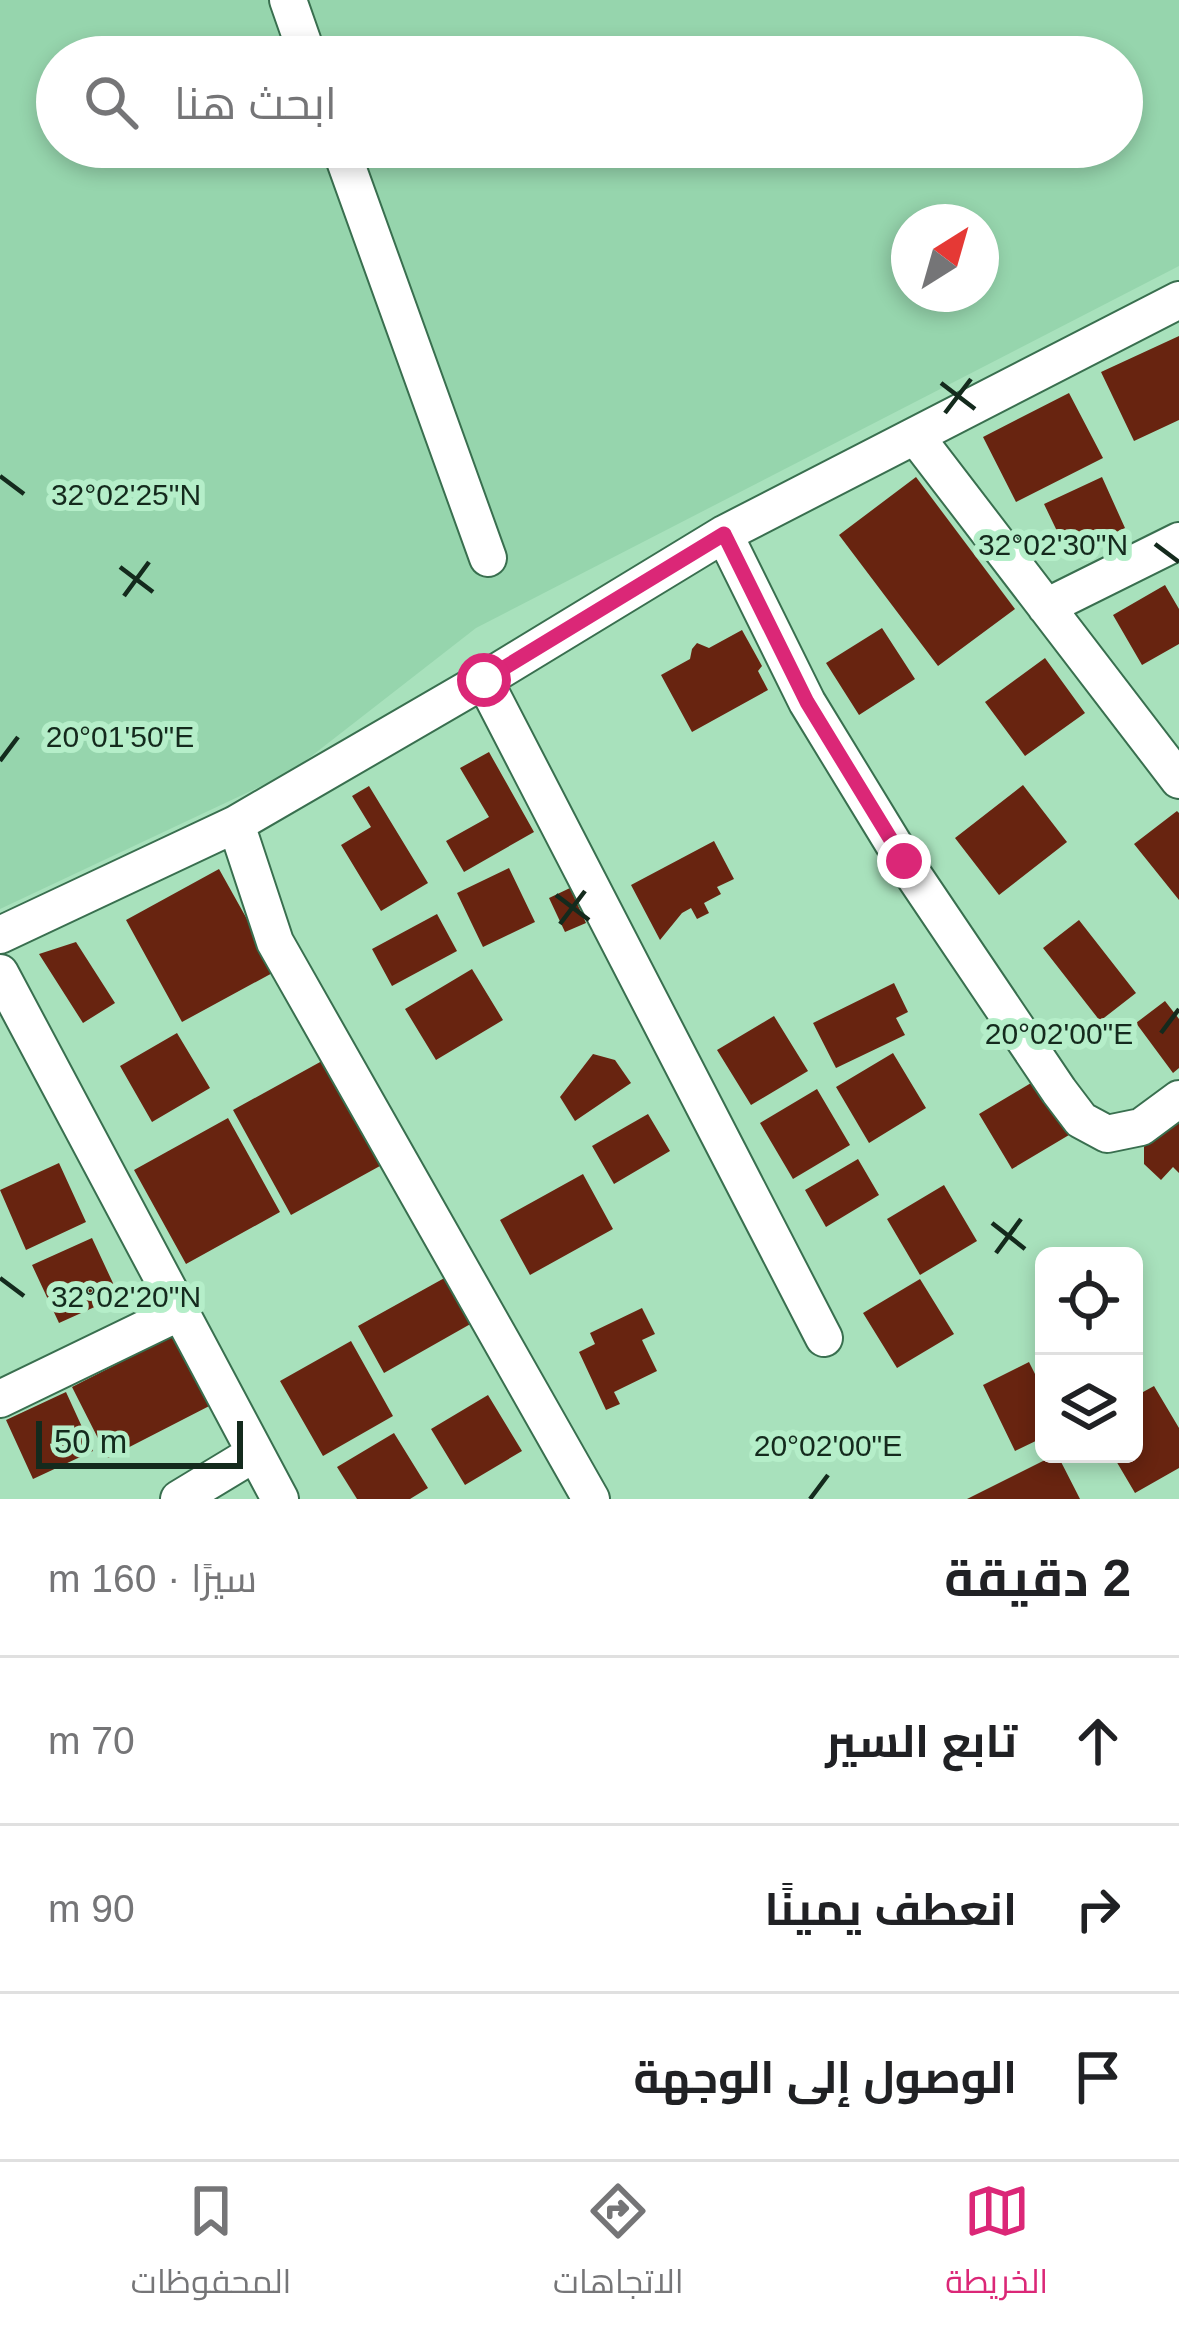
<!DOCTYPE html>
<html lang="ar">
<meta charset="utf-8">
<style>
body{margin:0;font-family:Arial,Cairo,sans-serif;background:#f6f6f6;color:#202124;direction:rtl}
.controls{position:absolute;right:36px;bottom:36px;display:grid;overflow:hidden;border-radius:18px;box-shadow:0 6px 18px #0003}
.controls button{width:108px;height:108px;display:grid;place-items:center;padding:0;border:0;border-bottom:3px solid #e0e0e0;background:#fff;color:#202124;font:60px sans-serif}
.compass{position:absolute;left:891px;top:204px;width:108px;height:108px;border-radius:50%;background:#fff;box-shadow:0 6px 18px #0003;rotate:37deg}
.scale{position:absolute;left:36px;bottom:30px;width:207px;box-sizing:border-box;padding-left:12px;border:6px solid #142a1d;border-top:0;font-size:33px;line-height:42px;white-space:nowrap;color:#142a1d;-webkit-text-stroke:9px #b5eec9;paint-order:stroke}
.stop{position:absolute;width:36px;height:36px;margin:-27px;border:9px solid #db2777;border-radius:50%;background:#fff}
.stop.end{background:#db2777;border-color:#fff;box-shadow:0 3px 12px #0008}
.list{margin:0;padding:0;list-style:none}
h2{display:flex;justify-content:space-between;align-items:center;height:156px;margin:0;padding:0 48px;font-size:51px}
h2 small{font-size:39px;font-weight:400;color:#757577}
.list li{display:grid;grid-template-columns:78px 1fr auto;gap:36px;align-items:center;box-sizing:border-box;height:168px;padding:0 48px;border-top:3px solid #e0e0e0}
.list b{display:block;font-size:45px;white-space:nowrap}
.list em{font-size:39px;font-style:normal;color:#757577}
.icon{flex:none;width:66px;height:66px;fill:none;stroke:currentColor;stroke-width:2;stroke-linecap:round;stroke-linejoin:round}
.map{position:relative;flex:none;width:1179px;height:1499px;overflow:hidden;direction:ltr}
.search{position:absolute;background:#fff;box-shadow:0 6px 18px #0003;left:36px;right:36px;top:36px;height:132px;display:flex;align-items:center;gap:30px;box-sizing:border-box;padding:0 42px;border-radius:66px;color:#757577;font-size:45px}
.sheet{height:660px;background:#fff}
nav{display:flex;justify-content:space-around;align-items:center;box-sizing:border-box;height:168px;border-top:3px solid #e0e0e0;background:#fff;font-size:33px;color:#757577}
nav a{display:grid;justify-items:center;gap:6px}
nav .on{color:#db2777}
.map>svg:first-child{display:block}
.built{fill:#96d5ad;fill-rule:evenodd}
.building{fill:#682410}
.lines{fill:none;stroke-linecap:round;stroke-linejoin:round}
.minor-casing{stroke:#396f4f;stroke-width:40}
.minor{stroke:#fff;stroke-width:36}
.route{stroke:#db2777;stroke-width:15}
.ticks{fill:none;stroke:#142a1d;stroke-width:4.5}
.ticks-label{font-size:30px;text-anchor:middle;fill:#142a1d;stroke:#b5eec9;stroke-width:12;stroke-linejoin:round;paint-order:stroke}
</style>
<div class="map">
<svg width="1179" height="1499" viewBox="0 0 1179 1499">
<rect width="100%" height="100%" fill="#a8e1bc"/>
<path class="built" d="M0 0H1179V266L476 628 291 772 0 909ZM57 57H1122V147H57ZM909 222H981V294H909Z"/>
<path class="building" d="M1179 336V420L1134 441 1101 372Z
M1069 393 1103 458 1016 502 983 437Z
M916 477 1015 609 938 666 839 535Z
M1102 477 1125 528 1068 554 1044 504Z
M1165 585 1179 609V644L1142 665 1113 615Z
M882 628 915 679 859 715 826 663Z
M742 630 762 666 758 671 768 690 692 732 661 675 690 659 692 649 697 643 709 648Z
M1045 658 1085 713 1025 756 985 702Z
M489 752 534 832 464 872 446 841 489 817 460 768Z
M1023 785 1067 842 999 895 955 838Z
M369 786 428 883 381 911 341 845 371 827 352 796Z
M1177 811 1179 813V900L1134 844Z
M714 841 734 879 717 887 721 894 704 903 709 913 697 919 691 908 682 913 660 940 631 885Z
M509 868 535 922 483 947 457 893Z
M219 869 276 971 182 1022 126 920Z
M570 888 586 923 565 932 549 898Z
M437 914 457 951 392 986 372 949Z
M1079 920 1136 993 1100 1021 1043 948Z
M76 942 115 1003 83 1023 39 954Z
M472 969 503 1020 436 1060 405 1009Z
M894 983 908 1012 896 1018 905 1035 836 1068 813 1023Z
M1165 1001 1179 1019V1068L1173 1073 1136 1023Z
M774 1016 808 1071 751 1105 717 1050Z
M177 1033 210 1088 152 1122 120 1066Z
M893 1053 926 1108 869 1143 836 1087Z
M593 1054 615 1060 631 1083 575 1121 560 1097Z
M331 1056 389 1161 291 1215 233 1110Z
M1036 1080 1069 1135 1012 1169 979 1114Z
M817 1089 850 1145 793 1179 760 1123Z
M648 1114 670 1151 614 1184 592 1146Z
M228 1118 280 1212 186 1264 134 1170Z
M1174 1121 1179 1124V1173L1173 1167 1161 1180 1144 1164V1147L1153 1123Z
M858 1159 879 1195 826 1227 805 1190Z
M59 1163 86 1222 26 1250 0 1190Z
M583 1174 613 1229 530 1275 500 1220Z
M944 1185 977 1241 920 1275 887 1219Z
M92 1238 119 1296 59 1323 32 1265Z
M448 1276 474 1322 384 1373 358 1326Z
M920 1279 954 1334 897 1368 863 1313Z
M642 1308 655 1334 642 1340 657 1371 614 1392 620 1404 606 1410 579 1352 595 1344 590 1333Z
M176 1321 219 1401 108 1458 72 1387 125 1360 120 1349Z
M351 1341 393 1416 323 1456 280 1381Z
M1029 1362 1044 1392V1437L1015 1451 983 1385Z
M1154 1386 1179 1428V1468L1135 1493 1112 1454H1134V1397Z
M66 1392 93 1451 33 1479 6 1420Z
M488 1395 522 1451 465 1485 431 1429Z
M394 1433 428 1488 410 1499H357L337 1467Z
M1057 1454 1080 1499H967Z"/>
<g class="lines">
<g class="minor-casing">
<path id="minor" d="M288 0 308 57
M340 147 488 558
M916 437 1179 780
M724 534 807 702 904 861 1059 1091 1081 1120 1107 1134 1141 1127 1179 1099
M1046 607 1179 541
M484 680 824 1338
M236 824 275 942 591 1499
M0 935 236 824 484 680 724 534 1179 300
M0 973 280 1499
M0 1399 182 1311
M179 1499 255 1453"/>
</g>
<use href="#minor" class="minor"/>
</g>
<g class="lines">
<path class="route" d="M484 680 724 534 807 702 904 861"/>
</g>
<path class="ticks" d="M941 383 975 409M945 413 971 379M0 476 24 494M1155 544 1179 562M120 567 153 592M124 596 149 562M0 761 18 737M556 895 589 920M560 924 585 891M1161 1033 1179 1009M992 1223 1025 1249M996 1253 1021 1219M0 1278 24 1296M810 1499 828 1475"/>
<g class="ticks-label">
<text x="126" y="505">32°02'25"N</text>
<text x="1053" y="555">32°02'30"N</text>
<text x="120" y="747">20°01'50"E</text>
<text x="1059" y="1044">20°02'00"E</text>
<text x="126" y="1307">32°02'20"N</text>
<text x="828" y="1456">20°02'00"E</text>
</g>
</svg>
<div class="controls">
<button><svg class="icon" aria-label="locate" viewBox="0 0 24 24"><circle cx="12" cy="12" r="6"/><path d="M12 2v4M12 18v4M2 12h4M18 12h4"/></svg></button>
<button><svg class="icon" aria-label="layers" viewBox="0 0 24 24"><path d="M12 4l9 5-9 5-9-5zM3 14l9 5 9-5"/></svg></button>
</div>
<svg class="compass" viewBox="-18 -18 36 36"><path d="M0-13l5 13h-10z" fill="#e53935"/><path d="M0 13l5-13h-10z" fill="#757577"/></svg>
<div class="scale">50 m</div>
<div class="stop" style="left:484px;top:680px"></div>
<div class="stop end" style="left:904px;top:861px"></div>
<div class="search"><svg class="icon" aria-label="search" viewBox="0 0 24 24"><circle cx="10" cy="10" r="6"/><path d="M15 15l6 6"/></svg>ابحث هنا</div>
</div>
<section class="sheet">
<h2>2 دقيقة<small>سيرًا · 160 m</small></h2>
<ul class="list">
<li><svg class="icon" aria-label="ahead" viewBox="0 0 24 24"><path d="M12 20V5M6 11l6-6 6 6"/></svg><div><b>تابع السير</b></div><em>70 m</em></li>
<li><svg class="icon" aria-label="right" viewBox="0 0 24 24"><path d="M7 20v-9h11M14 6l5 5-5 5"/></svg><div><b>انعطف يمينًا</b></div><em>90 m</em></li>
<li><svg class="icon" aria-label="arrive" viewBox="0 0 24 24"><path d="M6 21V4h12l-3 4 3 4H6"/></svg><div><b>الوصول إلى الوجهة</b></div></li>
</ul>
</section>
<nav>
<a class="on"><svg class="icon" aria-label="map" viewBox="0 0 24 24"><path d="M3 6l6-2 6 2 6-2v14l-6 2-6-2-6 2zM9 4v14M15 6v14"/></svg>الخريطة</a>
<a><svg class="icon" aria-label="directions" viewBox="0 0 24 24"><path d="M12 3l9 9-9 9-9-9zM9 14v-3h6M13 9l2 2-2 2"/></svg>الاتجاهات</a>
<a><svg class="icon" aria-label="saved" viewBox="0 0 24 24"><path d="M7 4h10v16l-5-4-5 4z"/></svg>المحفوظات</a>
</nav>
